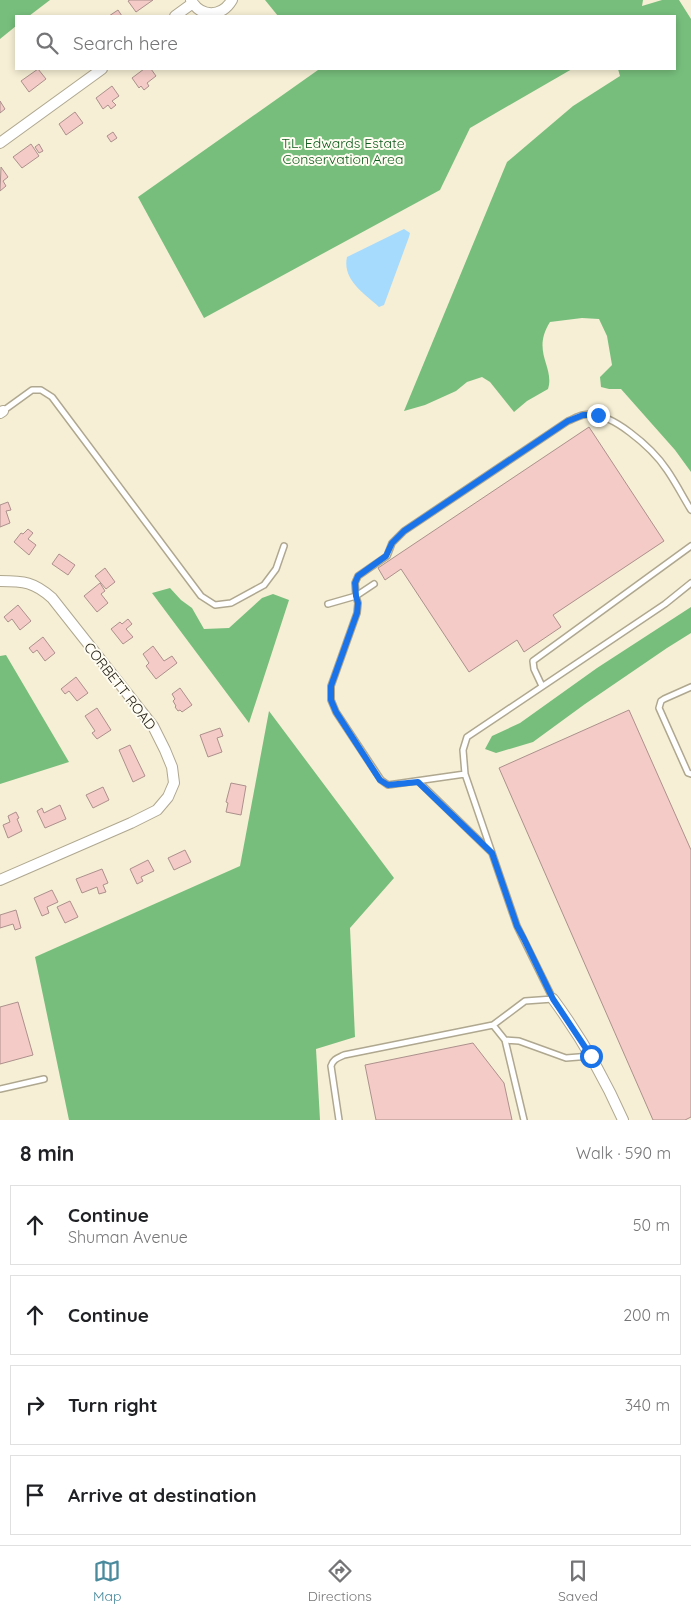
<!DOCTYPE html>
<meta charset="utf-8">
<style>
body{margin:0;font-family:Quicksand,sans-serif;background:#f6f6f6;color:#202124}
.stop{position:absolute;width:15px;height:15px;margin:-11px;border:4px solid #1a73e8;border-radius:50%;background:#fff}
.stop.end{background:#1a73e8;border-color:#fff;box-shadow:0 1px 5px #0008}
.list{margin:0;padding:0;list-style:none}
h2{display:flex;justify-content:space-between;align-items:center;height:65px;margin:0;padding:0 20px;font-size:21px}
h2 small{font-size:16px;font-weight:400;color:#757577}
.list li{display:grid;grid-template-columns:32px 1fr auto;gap:15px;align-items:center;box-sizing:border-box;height:80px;margin:0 10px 10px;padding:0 10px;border:1px solid #e0e0e0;border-radius:0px}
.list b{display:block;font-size:19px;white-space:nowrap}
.list p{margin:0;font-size:16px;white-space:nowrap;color:#757577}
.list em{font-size:16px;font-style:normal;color:#757577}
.icon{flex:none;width:28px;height:28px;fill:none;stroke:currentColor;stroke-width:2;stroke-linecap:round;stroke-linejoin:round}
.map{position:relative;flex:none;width:691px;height:1120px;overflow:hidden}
.search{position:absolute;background:#fff;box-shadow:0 2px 8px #0003;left:15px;right:15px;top:15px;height:55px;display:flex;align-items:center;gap:12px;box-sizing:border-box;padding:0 18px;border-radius:0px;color:#757577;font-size:19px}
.sheet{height:425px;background:#fff}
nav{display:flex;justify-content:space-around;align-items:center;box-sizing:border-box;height:70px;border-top:1px solid #e0e0e0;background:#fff;font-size:14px;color:#757577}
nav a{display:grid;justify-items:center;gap:2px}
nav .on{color:#498a9c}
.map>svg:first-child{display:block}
.forest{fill:#77be7c}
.water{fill:#a7dbfd}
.building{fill:#f4cbc6;stroke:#ac908c}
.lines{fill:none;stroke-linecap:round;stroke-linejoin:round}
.lane-casing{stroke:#afa78f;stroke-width:8}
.street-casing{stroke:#afa78f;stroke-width:12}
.lane{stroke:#fff;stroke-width:5}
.street{stroke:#fff;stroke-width:10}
.route{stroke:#1a73e8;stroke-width:6}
.labels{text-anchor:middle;stroke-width:4;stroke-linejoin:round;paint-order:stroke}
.park-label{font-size:14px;fill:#0e5c1d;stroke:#fffcf2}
.street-label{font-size:14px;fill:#252219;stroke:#fffcf2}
</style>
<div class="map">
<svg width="691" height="1120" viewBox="0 0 691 1120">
<rect width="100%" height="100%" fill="#f6efd5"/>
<path class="forest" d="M0 0H50L29 16H16V26L0 39Z
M265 0H643L642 6 662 0H679L691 19V472L675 450 621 389H609L601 387 600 377 612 365 607 336 599 319 582 318 550 322C531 352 555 367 548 389L527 401 514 412 490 382 482 377 467 382 456 391 425 405 404 411 507 162 573 106 620 76 618 69H675V16H278Z
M317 69H572L470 128 440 190 204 318 138 197 318 70Z
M170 588 181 600 192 608 204 629 229 628 262 598 273 594 289 600 249 723 152 593Z
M691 607V633L667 648 585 704 533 742 496 753 485 749 492 736 520 723 597 668Z
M6 655 69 762 0 784V656Z
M269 711 394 878 350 928 355 1037 316 1049 320 1120H69L35 957 240 866Z"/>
<path class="water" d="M404 229 410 233 409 237 384 305 379 307C364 293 342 280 347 257Z"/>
<path class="building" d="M130 0H153L136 12 128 1Z
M118 10 122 16H109Z
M38 69 46 79 29 92 21 81Z
M144 69H151L156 76 147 83 149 86 144 90 141 86 139 88 132 78Z
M112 86 119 96 112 101 116 105 111 109 108 105 103 109 96 98Z
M0 101 5 109 0 113Z
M75 112 83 123 66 135 59 124Z
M113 132 117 138 111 142 107 136Z
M31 144 39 156 22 168 13 157Z
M39 144 43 151 39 153 35 147Z
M1 167 8 177 3 181 6 186 0 191Z
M589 427 664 541 553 615 561 627 524 652 517 640 469 672 401 569 385 580 378 568Z
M8 502 11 510 6 511 10 523 0 527V505Z
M28 529 33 533 28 539 36 545 29 555 14 542 21 533 23 534Z
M59 554 75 565 68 575 52 564Z
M105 568 115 582 106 589 95 576Z
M100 583 105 591 101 594 108 603 97 612 84 596Z
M18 605 31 621 20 630 12 619 8 622 4 617Z
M128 619 132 624 126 629 133 637 123 644 111 629 120 622 122 624Z
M43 637 55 653 45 661 37 650 33 653 29 648Z
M153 646 164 661 172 656 177 663 156 679 146 666 149 663 143 654Z
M76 677 88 693 77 701 69 691 65 694 61 689Z
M180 688 192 705 182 712 180 710 178 711 175 707 176 706 173 701 175 699 172 694Z
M97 708 111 730 97 739 92 733 95 731 85 716Z
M629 710 691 850V1117L685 1120H653L499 768Z
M220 728 223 736 217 738 222 752 208 757 200 735Z
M130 745 145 776 133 782 119 750Z
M231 783 246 786 241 815 226 812 228 803 226 802Z
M103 787 109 800 93 808 86 795Z
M60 805 66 819 45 828 37 811 42 808 44 813Z
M16 812 19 818 17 819 22 831 8 838 3 825 10 822 8 816Z
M185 850 191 862 174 870 168 858Z
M148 860 154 871 141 877 143 881 137 884 130 869Z
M102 869 108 883 103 885 106 892 99 894 97 887 82 893 76 879Z
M52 890 58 902 47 907 49 913 42 916 34 898Z
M70 901 78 917 65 923 57 907Z
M16 910 21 928 15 930 13 924 0 928V915Z
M18 1002 33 1055 0 1064V1007Z
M473 1043 504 1083 512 1120H376L365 1065Z"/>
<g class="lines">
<g class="lane-casing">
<path id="lane" d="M3 411 32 390H41L52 397 201 596 215 605 231 603 264 585 276 569 284 546
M328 604 356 596 374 584
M542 686 534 669 533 661 691 546
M691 687 664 699 661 701 659 708 688 773 691 774
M465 774 388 785 381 780 336 712 331 700V686L357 613 358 603 356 596 355 583 358 576 387 556 392 543 404 531 568 421C573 419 578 416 583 415 610 409 653 449 667 470 676 483 683 497 691 510
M418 781 491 852
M493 1025 505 1040 524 1120
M505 1040 519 1041 566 1058 591 1056
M0 1089 44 1079
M339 1120 331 1066C333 1059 338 1058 344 1055L493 1025 525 1001 553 999 517 926 465 774 463 750 467 737 665 604 691 583"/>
</g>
<g class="street-casing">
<path id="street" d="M191 0C201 18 222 17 232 0
M175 16 193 3
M0 143 102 69
M0 413 3 411
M0 581C24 581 34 582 52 598L153 726 165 750 172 767 174 783 168 797 157 810 131 823 0 880
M553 999C581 1037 604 1077 623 1120"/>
</g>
<use href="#lane" class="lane"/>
<use href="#street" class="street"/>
</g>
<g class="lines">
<path class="route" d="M591 1056 553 999 524 939 517 926 492 853 418 782 388 785 380 780 336 712 331 700V686L357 613 358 603 356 596 355 583 358 576 386 556 392 543 404 531 568 421 583 415H598"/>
</g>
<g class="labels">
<g class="park-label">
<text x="343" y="148">T.L. Edwards Estate<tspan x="343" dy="16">Conservation Area</tspan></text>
</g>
<g class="street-label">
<text transform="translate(120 686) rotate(52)" y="5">CORBETT ROAD</text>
</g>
</g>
</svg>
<div class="stop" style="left:591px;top:1056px"></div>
<div class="stop end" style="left:598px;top:415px"></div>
<div class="search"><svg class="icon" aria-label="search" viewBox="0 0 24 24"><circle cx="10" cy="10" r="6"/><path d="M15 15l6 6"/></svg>Search here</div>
</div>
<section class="sheet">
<h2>8 min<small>Walk · 590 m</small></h2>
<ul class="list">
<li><svg class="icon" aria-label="ahead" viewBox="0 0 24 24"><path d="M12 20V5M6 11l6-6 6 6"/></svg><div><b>Continue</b><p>Shuman Avenue</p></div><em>50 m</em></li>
<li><svg class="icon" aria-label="ahead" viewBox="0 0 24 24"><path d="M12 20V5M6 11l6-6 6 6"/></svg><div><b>Continue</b></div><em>200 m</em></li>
<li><svg class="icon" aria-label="right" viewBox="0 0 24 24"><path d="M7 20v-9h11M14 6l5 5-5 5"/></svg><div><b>Turn right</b></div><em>340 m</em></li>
<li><svg class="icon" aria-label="arrive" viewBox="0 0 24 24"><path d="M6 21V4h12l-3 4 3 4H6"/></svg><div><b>Arrive at destination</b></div></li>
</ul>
</section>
<nav>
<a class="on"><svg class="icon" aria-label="map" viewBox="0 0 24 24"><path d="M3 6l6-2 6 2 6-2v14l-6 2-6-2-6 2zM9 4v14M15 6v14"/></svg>Map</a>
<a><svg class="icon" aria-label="directions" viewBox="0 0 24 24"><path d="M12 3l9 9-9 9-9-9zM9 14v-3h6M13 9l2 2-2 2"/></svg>Directions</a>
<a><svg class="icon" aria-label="saved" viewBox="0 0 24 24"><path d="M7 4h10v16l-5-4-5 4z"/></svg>Saved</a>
</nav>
